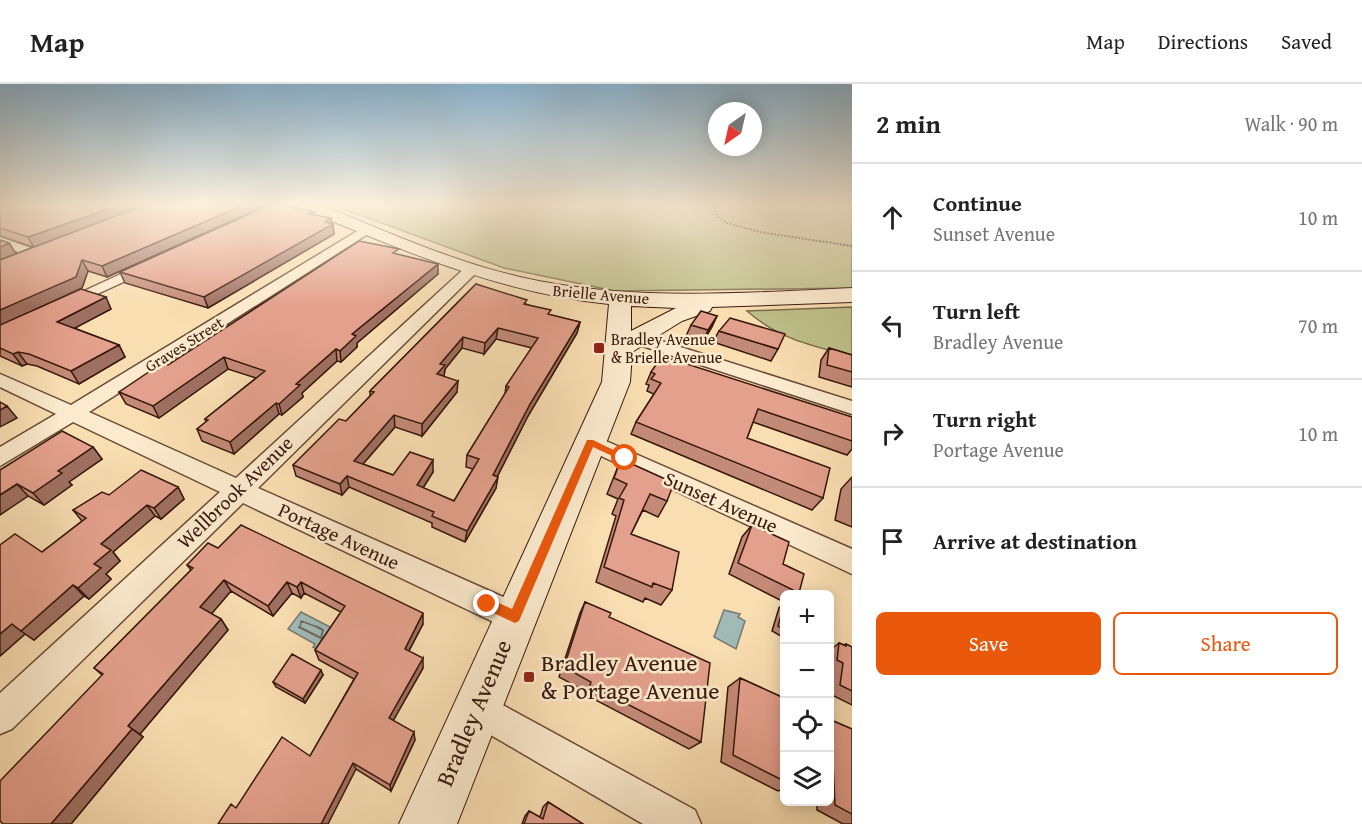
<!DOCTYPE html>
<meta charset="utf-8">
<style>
body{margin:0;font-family:"Gentium Book Plus",serif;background:#f2f2f2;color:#222}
.controls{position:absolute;right:18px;bottom:18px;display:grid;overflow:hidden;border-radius:9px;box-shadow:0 3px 15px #0003}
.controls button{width:54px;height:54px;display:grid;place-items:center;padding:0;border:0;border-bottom:2px solid #e0e0e0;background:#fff;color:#222;font:30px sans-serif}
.compass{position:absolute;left:708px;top:18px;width:54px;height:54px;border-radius:50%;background:#fff;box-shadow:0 3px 15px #0003;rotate:214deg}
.stop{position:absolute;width:18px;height:18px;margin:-14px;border:4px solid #ea580c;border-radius:50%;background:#fff}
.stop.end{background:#ea580c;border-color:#fff;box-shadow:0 2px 6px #0008}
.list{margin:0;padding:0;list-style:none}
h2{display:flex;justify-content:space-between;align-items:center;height:78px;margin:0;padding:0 24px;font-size:26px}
h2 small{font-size:20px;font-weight:400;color:#767676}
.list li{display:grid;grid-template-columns:39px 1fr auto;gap:18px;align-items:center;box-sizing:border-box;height:108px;padding:0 24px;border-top:2px solid #e0e0e0}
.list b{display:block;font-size:22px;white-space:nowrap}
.list p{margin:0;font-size:20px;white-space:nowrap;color:#767676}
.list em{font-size:20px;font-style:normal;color:#767676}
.actions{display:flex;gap:12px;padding:18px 24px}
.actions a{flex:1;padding:14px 0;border:2px solid #ea580c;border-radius:9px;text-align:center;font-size:21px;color:#ea580c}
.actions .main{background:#ea580c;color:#fff}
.icon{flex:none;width:33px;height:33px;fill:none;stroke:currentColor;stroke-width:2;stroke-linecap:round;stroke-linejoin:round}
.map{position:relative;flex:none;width:852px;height:740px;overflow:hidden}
header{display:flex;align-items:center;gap:36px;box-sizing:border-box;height:84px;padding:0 30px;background:#fff;border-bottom:2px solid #e0e0e0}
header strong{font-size:28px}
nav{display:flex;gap:33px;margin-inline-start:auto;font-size:21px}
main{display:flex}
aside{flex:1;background:#fff}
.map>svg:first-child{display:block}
.green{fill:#bfc18a;stroke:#7c6c4b;stroke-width:1.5}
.water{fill:#a1bab6;stroke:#777972;stroke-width:1.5}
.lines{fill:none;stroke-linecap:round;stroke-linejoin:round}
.shore-far1{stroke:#6c6961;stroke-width:1.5}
.shore{stroke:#6c6961;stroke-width:2}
.street-casing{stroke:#684a36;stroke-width:3}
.secondary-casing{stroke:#38180c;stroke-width:2}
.path{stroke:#38180c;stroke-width:2;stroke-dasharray:2 1.5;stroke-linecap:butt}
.street{fill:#fbeacd;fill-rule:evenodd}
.secondary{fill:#fbeacd;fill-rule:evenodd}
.wall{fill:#c38a78;stroke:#38180c;stroke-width:1.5;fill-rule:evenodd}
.shaded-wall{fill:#9f7062;stroke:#38180c;stroke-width:1.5}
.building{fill:#e3a08c;stroke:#38180c;stroke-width:1.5;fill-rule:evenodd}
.route{fill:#ea580c}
.poi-dot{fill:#8f2418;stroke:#fbeacd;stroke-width:2}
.labels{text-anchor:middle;stroke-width:5;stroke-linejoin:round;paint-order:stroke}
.far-street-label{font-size:16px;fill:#38180c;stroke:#fbeacd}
.far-poi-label{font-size:16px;fill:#38180c;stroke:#fbeacd;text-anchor:start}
.street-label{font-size:20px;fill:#38180c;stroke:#fbeacd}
.near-poi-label{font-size:24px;fill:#38180c;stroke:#fbeacd;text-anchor:start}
.near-street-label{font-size:24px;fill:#38180c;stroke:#fbeacd}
</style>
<header>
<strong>Map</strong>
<nav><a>Map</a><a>Directions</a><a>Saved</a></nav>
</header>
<main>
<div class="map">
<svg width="852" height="740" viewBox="0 0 852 740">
<rect width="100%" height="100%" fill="#f9deb2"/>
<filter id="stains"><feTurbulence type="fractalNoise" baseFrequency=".00333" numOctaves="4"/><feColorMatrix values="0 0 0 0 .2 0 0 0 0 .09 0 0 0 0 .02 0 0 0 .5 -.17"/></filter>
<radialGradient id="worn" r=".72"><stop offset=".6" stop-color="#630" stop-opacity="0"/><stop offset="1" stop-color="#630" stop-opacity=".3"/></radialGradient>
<path class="green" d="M330 120H852V204L615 207 504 184Z
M852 223V272C812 262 779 255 747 227Z"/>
<path class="water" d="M724 526 740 530 738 533 745 537 736 565 714 553Z
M301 528 334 545 318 566 313 563 315 560 288 545Z"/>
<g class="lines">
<path class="shore-far1" d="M300 544 301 537 320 544"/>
<path class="shore" d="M299 543 321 554 323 546 317 543"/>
<g class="street-casing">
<path id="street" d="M364 143 374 146 89 328 236 394 467 182H477V188L258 404 526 523 530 533 526 543 515 547 504 543 243 419 12 645 0 650V609L220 408 73 338 0 382V363L56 330 0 303V290L71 321Z
M0 153 39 167 41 170 34 174 0 161Z
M151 176 156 177V183L69 223H59L56 220Z
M636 249 852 317V330L630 258 627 254 630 250Z
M590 350 852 465V490L582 363 579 358 582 353Z
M477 607 695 726 701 740H643L465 636 460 624 465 612Z"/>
</g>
<g class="secondary-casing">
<path id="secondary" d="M296 120H318C384 146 450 177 520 193 629 218 741 209 852 204V218L712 223 710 227 682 237 632 268 630 298 457 740H399L602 298 609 220C498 209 400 165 298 123ZM631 222 676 224 631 247Z"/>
</g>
<path class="path" d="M712 120 718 133 727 139 760 148 852 162"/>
<use href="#street" class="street"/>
<use href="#secondary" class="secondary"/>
</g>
<path class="wall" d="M0 120H269L107 193 88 187 82 204 37 225H111L74 244 119 261 125 273 79 300 37 282 27 280 22 282 0 272V156L9 159 16 170 33 163 0 152Z
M296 124 314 128 315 131 333 140 334 150 208 224 125 199 120 188Z
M399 171 438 190 357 259V263L341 278 337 277 302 309 303 313 282 331 279 330 234 370 202 357 197 345 206 338 205 335 256 294 228 285 159 334 126 320 119 308 168 281Z
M476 200 526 220 550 231 580 238 577 249 528 332 497 393 496 404 465 458 432 443V439L349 403 342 411 296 392 293 381 346 337 370 312V307ZM496 255 532 264 506 302 505 310 467 371 466 383 473 385 454 417 423 404 433 388 393 391 363 380 395 343 422 352 457 308 444 292 445 285 462 264 484 270Z
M717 232 703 258 686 252 691 241Z
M719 247 778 265 771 277 713 258Z
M829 264 852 271V303L819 293 821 276Z
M651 288 852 333V365L847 371 753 338 747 354 823 414 812 426 631 350 636 338 654 310 647 307 649 301 646 300Z
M93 363 102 375 69 398 72 401 44 421 28 412 0 386Z
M621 375 667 417 658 433 643 426 631 450 672 506 661 521 645 514 643 518 596 498 616 432 612 430 618 415 607 410Z
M852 393V443L835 436 841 405Z
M178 403 184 415 161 435 155 432 113 468 120 477 106 490 111 495 89 515 84 512 34 556 25 550 0 572 42 468 82 437 73 426 109 411Z
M752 441 783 480 799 509 797 510H784V518L729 490 742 453Z
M218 464 423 540 409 567 423 584 393 637 415 656 391 707 356 685 236 724 310 672 354 595 319 576 315 566 341 528 304 509 301 514 292 509 273 532 231 507 211 530 221 535 228 546 140 650 143 653 71 740 102 591 94 584 191 486 187 481Z
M585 518 609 533 701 658 689 665 584 610 585 607 559 593 580 529Z
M784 519V554L772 547 779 524Z
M839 559 844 561 846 560 852 563V621L830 610V566Z
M323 591 305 619 276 603 273 598Z
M740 594 784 614V705L778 707 721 678 728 603Z
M831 636 852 645V740H843L817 726V717H830V637Z
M548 718 583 740H522L525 732 529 727 540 733 543 723Z"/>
<path class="shaded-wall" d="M123 120H152L34 164 28 153Z
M246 120H269L107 193 102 182Z
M331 134 334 150 208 224 204 213Z
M9 159 16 170 0 176V163Z
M82 176 88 187 82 204 0 242V226Z
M438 180V190L357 259V263L341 278 340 267 352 250Z
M106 213 111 225 64 250 57 238Z
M717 232 712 243 703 258 708 246Z
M580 238 577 249 528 332 492 403 493 391 530 320Z
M498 244 496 255 484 270 485 259Z
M463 253 462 264 445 285 444 292 437 290 440 280Z
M119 261 125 273 79 300 71 287Z
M336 265 337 277 302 309 303 313 282 331 279 320 296 300Z
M18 268 27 280 22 282 13 270Z
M224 273 228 285 159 334 153 322Z
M458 297 457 308 422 352V340Z
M276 319 279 330 234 370 230 358Z
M7 322 17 334 0 343V326Z
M394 331 395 343 356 388 354 377Z
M93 363 102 375 69 398 72 401 44 421 33 409 58 387Z
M433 376V388L417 413V401Z
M347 392 349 403 342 411 340 400Z
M498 393 496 404 465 458 467 447Z
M17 400 28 412 0 431V411Z
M178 403 184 415 161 435 154 424Z
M147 421 155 432 113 468 120 477 106 490 111 495 89 515 78 504 94 480 101 460Z
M224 496 231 507 208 534 200 523Z
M287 498 292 509 273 532 268 522Z
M301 498 304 509 301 514 297 503Z
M73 501 84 512 34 556 21 547Z
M423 529V540L405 574V565Z
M221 535 228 546 140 650 128 642Z
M12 540 25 550 0 572V550Z
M423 574V584L390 642 389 634Z
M321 586 323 591 305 619 303 615Z
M132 645 143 653 71 740H51Z
M414 648 415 656 391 707 390 701Z
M353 679 356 685 328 740H321Z"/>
<path class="building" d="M0 120H123L28 153 0 144Z
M147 120H246L102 182 82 176 76 193 0 226V176Z
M272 120H295L290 123 314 128 309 130 331 134 325 138 333 140 204 213 120 188Z
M0 156 9 159 0 163Z
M359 157 399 165 393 169 438 180 352 250 356 252 340 267 336 265 296 300 300 301 279 320 276 319 230 358 197 345 208 336 205 335 265 287 224 273 153 322 119 308 162 279 168 281Z
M476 200 527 216 524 220 551 226 548 230 580 238 530 320 493 391 498 393 467 447 432 432 434 428 347 392 340 400 293 381 339 335 346 337 374 308 370 307ZM498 244 538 254 506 302 509 303 467 371 479 375 454 417 417 401 433 376 410 368 393 391 354 377 394 331 422 340 458 297 437 290 445 281 440 280 463 253 485 259Z
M81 205 106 213 57 238 119 261 71 287 29 270 18 268 13 270 0 264V241Z
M701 227 717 232 708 246 691 241Z
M730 234 785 250 778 265 719 247Z
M829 264 852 271V288L827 281Z
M662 272 852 333V357L758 325 747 354 830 384 823 414 636 338 661 299 651 295 655 290 651 288Z
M0 318 7 322 0 326Z
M62 347 93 363 58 387 62 389 33 409 17 400 0 411V386Z
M621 375 674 399 667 417 650 410 631 450 679 468 672 506 653 499 652 503 604 483 624 416 619 414 627 400 614 394Z
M141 386 178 403 154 424 147 421 101 460 111 466 94 480 101 484 78 504 73 501 21 547 12 540 0 550V461L15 450 42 468 86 434 73 426 102 408 109 411Z
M241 441 423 529 405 565 423 574 389 634 414 648 390 701 353 679 321 740H218L231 720 236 724 282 653 310 672 358 589 315 566 345 522 301 498 297 503 287 498 268 522 224 496 200 523 221 535 128 642 132 645 51 740H3L0 737V697L103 590 94 584 193 484 187 481 208 459 218 464Z
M752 441 789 458 783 480 804 490 799 509 738 479Z
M585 518 611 529 609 533 710 579 701 658 590 601 591 598 564 583Z
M784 521V545L778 542Z
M839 559 846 562V560L852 563V607L840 601 843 579 837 576Z
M292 570 321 586 303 615 273 598Z
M740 594 784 614V697L733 671Z
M831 636 852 645V730L835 721Z
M548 718 583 740H524L529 727 543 735Z"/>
<linearGradient id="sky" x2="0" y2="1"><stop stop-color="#8bb6d4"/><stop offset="0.54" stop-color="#fcf0dc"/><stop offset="1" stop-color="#fcf0dc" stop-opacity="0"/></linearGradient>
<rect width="852" height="223" fill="url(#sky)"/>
<path class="route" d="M587 356H593L630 374 625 378 593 363 519 537 515 539 483 524 481 520 487 514 512 525Z"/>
<g class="poi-dot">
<rect x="593" y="258" width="12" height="12" rx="3"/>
<rect x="523" y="587" width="12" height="12" rx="3"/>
</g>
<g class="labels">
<g class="far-street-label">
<text transform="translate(601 210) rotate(5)" y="6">Brielle Avenue</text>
<text transform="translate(184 260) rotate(-32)" y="6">Graves Street</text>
</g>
<g class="far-poi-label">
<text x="611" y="261">Bradley Avenue<tspan x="611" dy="18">&amp; Brielle Avenue</tspan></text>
</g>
<g class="street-label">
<text transform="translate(235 408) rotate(-44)" y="7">Wellbrook Avenue</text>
<text transform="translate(721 418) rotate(24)" y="7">Sunset Avenue</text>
<text transform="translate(339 452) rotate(25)" y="7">Portage Avenue</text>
</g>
<g class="near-poi-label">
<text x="541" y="587">Bradley Avenue<tspan x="541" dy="28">&amp; Portage Avenue</tspan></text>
</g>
<g class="near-street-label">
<text transform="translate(474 629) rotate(-67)" y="8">Bradley Avenue</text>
</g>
</g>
<rect width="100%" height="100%" filter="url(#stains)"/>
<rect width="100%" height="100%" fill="url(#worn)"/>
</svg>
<div class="controls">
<button>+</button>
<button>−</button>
<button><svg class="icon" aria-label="locate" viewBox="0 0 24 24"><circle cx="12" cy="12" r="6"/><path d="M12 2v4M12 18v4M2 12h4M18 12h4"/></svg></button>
<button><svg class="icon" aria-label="layers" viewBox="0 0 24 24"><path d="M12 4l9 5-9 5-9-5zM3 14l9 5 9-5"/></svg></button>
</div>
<svg class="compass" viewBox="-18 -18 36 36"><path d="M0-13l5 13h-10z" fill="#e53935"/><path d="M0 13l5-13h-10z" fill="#767676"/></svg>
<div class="stop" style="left:625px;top:374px"></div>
<div class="stop end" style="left:487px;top:520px"></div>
</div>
<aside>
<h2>2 min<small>Walk · 90 m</small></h2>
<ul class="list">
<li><svg class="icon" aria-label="ahead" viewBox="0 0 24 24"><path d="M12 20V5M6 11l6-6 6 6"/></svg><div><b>Continue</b><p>Sunset Avenue</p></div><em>10 m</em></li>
<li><svg class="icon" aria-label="left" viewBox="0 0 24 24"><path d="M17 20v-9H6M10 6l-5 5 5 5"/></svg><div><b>Turn left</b><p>Bradley Avenue</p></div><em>70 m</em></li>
<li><svg class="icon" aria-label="right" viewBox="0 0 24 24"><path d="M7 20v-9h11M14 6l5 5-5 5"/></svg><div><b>Turn right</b><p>Portage Avenue</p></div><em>10 m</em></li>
<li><svg class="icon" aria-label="arrive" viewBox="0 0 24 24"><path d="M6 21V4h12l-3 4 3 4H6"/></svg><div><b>Arrive at destination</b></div></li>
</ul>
<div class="actions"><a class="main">Save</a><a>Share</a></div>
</aside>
</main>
